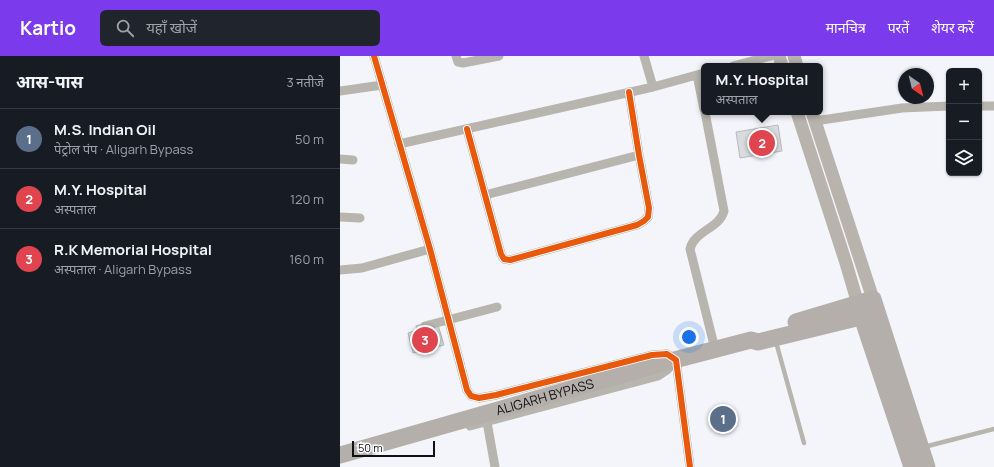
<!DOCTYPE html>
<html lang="hi">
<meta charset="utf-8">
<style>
body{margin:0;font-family:Manrope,"Noto Sans Devanagari",sans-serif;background:#20242c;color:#f1f3f6}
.controls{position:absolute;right:12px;top:12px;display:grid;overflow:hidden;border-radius:6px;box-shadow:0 1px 3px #0004}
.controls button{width:36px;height:36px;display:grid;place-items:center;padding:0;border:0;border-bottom:1px solid #363941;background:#171b24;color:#f1f3f6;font:20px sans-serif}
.compass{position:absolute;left:558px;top:12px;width:36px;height:36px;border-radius:50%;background:#171b24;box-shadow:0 1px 3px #0004;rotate:145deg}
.scale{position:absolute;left:12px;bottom:10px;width:83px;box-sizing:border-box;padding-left:4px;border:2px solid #101114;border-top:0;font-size:11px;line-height:14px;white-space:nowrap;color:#101114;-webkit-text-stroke:3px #fff;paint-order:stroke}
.you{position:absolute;left:349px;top:281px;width:14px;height:14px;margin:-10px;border:3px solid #fff;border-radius:50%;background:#1a73e8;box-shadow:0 0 0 6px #1a73e833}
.badge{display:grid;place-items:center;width:26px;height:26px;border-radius:50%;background:#7c3aed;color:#fff;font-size:13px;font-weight:700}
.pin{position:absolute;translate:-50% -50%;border:2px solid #fff;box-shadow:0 1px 4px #0006}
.popup{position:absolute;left:361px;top:7px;width:122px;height:52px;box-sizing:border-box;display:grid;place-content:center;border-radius:6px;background:#171b24;filter:drop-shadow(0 1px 3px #0005);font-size:13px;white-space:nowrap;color:#9ea1a6}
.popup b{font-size:15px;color:#f1f3f6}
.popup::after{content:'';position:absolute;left:50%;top:100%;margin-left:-8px;border:8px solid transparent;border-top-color:#171b24}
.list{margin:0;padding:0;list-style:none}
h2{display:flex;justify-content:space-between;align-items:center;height:52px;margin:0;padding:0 16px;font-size:17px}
h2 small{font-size:13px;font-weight:400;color:#9ea1a6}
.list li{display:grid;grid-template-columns:26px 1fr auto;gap:12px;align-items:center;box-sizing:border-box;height:60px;padding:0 16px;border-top:1px solid #363941}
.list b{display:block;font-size:15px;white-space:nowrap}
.list p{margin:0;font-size:13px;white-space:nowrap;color:#9ea1a6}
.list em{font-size:13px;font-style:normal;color:#9ea1a6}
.icon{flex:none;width:22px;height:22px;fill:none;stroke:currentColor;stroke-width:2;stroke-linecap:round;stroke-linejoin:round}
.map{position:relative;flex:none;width:654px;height:411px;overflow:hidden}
header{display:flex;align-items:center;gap:24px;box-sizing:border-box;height:56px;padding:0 20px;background:#7c3aed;color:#fff}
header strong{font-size:19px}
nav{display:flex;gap:22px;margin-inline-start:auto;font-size:14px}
.search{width:280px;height:36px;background:#20242c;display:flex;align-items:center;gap:10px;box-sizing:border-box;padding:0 14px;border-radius:6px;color:#9ea1a6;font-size:15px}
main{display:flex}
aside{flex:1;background:#171b24}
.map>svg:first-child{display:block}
.building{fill:#dadbde;stroke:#bababe}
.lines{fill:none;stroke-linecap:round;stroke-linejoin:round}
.lane{stroke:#b8b4ae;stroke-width:4.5}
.street{stroke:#b8b4ae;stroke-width:9}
.secondary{stroke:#b8b3ad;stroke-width:13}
.highway{stroke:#b4afaa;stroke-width:17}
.cycleway-casing{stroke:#fff;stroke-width:8}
.cycleway{stroke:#e8590c;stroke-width:6}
.labels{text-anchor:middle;stroke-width:3;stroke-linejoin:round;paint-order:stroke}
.street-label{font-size:13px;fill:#101114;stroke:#fff}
</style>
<header>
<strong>Kartio</strong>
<div class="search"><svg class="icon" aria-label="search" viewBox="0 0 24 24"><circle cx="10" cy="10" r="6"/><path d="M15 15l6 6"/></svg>यहाँ खोजें</div>
<nav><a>मानचित्र</a><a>परतें</a><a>शेयर करें</a></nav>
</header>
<main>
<aside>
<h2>आस-पास<small>3 नतीजे</small></h2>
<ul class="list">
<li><span class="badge" style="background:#5c6f8a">1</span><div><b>M.S. Indian Oil</b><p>पेट्रोल पंप · Aligarh Bypass</p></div><em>50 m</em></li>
<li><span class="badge" style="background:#e0444e">2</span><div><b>M.Y. Hospital</b><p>अस्पताल</p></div><em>120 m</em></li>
<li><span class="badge" style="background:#e0444e">3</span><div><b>R.K Memorial Hospital</b><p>अस्पताल · Aligarh Bypass</p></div><em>160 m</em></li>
</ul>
</aside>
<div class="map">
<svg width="654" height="411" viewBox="0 0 654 411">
<rect width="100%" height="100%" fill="#f4f5fa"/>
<path class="building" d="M438 69 442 95 400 102 396 76Z
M83 268 98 269 104 289 73 297 68 277 77 274 76 270Z"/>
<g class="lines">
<path class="lane" d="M436 286 464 387
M584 391 654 373"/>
<path class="street" d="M34 0 90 193 127 334 131 340 139 342 156 339 312 299 327 298 336 304 350 411
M116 0 118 6 123 7 159 0
M304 0 313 31
M393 10 431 0
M357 19 364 53
M0 35 42 29
M639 50H654
M365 56 384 155C380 172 354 175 350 193L375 293
M475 65 562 52 609 50
M127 73 161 198 164 203 170 204 297 169 304 165 308 161 309 152 299 99 289 36
M59 88 313 31 364 17
M0 103 13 104
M145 139 299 99
M0 161 20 162
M0 214 22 212 90 193
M85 270 157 251
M147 366 155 411
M130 370 318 320 327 314 333 307"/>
<path class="secondary" d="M439 0 442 10
M454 0 457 10
M457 56 506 207 518 248
M472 56 533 243"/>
<g class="highway">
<path d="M519 252 572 411"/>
<path d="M456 266 533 243 587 411"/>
<path id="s1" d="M0 399 323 307 411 284 418 286 537 257"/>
</g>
<g class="cycleway-casing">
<path id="cycleway" d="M34 0 90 193 127 334 131 340 139 342 156 339 312 299 327 298 336 304 350 411
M127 73 161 198 164 203 170 204 297 169 304 165 308 161 309 152 299 99 289 36"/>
</g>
<use href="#cycleway" class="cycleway"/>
</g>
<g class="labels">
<g class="street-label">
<text dy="5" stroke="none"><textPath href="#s1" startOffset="213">ALIGARH BYPASS</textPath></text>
</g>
</g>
</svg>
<div class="controls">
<button>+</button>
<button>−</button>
<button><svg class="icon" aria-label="layers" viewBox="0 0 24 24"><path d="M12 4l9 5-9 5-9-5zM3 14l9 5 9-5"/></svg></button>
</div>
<svg class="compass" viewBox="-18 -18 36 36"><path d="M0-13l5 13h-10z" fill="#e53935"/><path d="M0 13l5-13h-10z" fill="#9ea1a6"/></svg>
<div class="scale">50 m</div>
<div class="you"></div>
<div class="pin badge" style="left:383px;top:363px;background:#5c6f8a">1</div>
<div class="pin badge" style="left:422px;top:87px;background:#e0444e">2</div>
<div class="popup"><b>M.Y. Hospital</b>अस्पताल</div>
<div class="pin badge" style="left:85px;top:284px;background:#e0444e">3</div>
</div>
</main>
